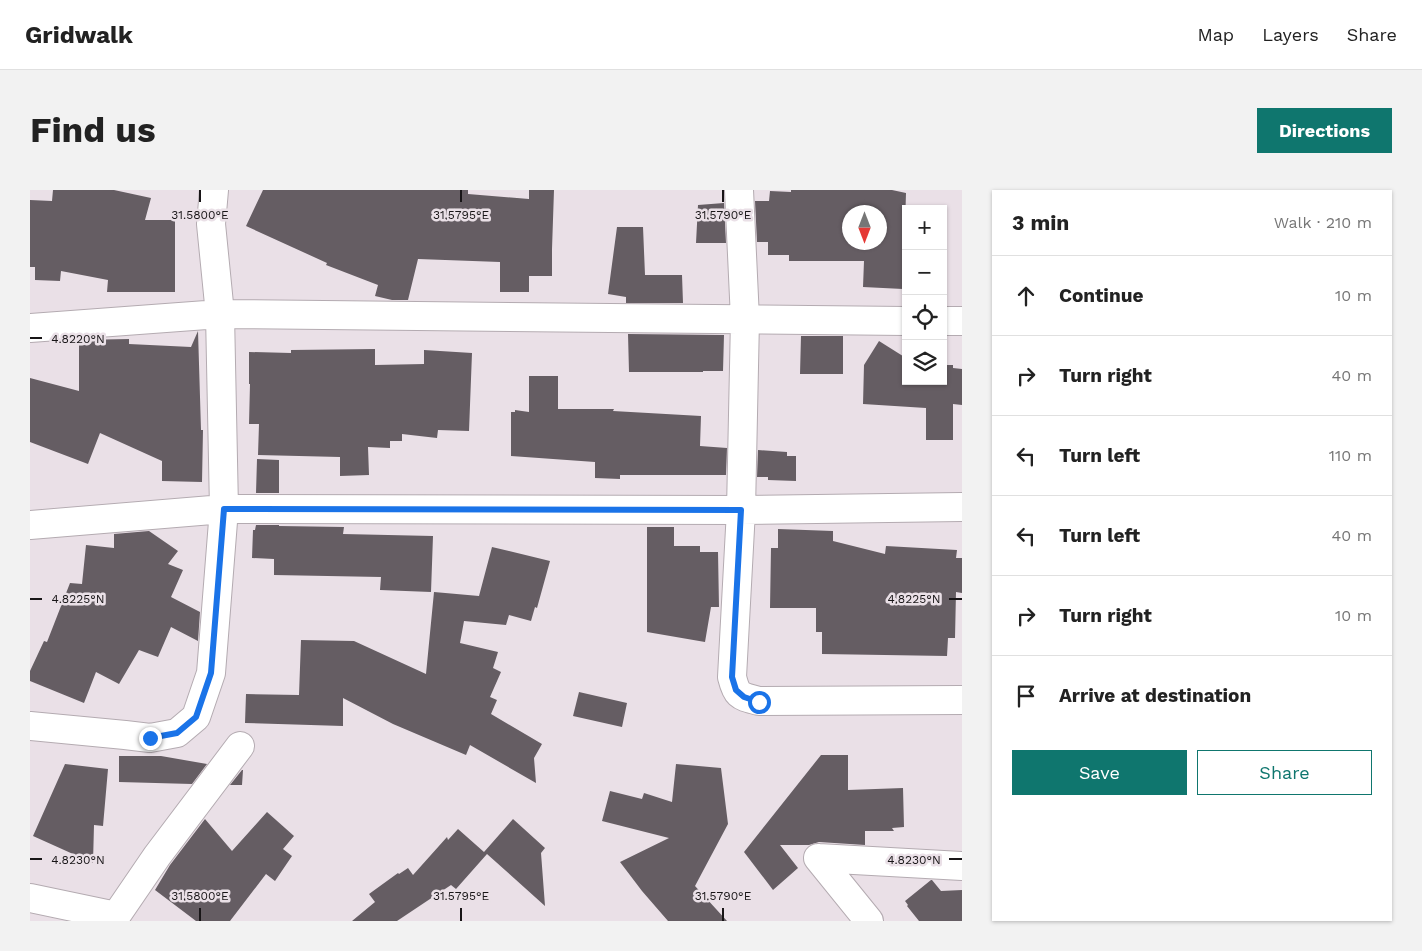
<!DOCTYPE html>
<meta charset="utf-8">
<style>
body{margin:0;font-family:"Work Sans",sans-serif;background:#f2f2f2;color:#222}
.controls{position:absolute;right:15px;top:15px;display:grid;overflow:hidden;border-radius:0px;box-shadow:0 1px 4px #0004}
.controls button{width:45px;height:45px;display:grid;place-items:center;padding:0;border:0;border-bottom:1px solid #e0e0e0;background:#fff;color:#222;font:25px sans-serif}
.compass{position:absolute;left:812px;top:15px;width:45px;height:45px;border-radius:50%;background:#fff;box-shadow:0 1px 4px #0004;rotate:180deg}
.stop{position:absolute;width:15px;height:15px;margin:-11px;border:4px solid #1a73e8;border-radius:50%;background:#fff}
.stop.end{background:#1a73e8;border-color:#fff;box-shadow:0 1px 5px #0008}
.list{margin:0;padding:0;list-style:none}
h2{display:flex;justify-content:space-between;align-items:center;height:65px;margin:0;padding:0 20px;font-size:21px}
h2 small{font-size:16px;font-weight:400;color:#767676}
.list li{display:grid;grid-template-columns:32px 1fr auto;gap:15px;align-items:center;box-sizing:border-box;height:80px;padding:0 20px;border-top:1px solid #e0e0e0}
.list b{display:block;font-size:19px;white-space:nowrap}
.list em{font-size:16px;font-style:normal;color:#767676}
.actions{display:flex;gap:10px;padding:15px 20px}
.actions a{flex:1;padding:11px 0;border:1px solid #0f766e;border-radius:0px;text-align:center;font-size:18px;color:#0f766e}
.actions .main{background:#0f766e;color:#fff}
.icon{flex:none;width:28px;height:28px;fill:none;stroke:currentColor;stroke-width:2;stroke-linecap:round;stroke-linejoin:round}
.map{position:relative;flex:none;width:932px;height:731px;overflow:hidden;border-radius:0px}
header{display:flex;align-items:center;gap:30px;box-sizing:border-box;height:70px;padding:0 25px;background:#fff;border-bottom:1px solid #e0e0e0}
header strong{font-size:24px}
nav{display:flex;gap:28px;margin-inline-start:auto;font-size:18px}
.intro{display:flex;align-items:center;justify-content:space-between;box-sizing:border-box;height:120px;padding:0 30px}
h1{margin:0;font-size:35px}
.button{padding:12px 22px;border-radius:0px;background:#0f766e;color:#fff;font-size:18px;font-weight:700}
main{display:flex;gap:30px;padding:0 30px}
aside{flex:1;background:#fff;border-radius:0px;box-shadow:0 1px 4px #0004}
.map>svg:first-child{display:block}
.building{fill:#655d63;fill-rule:evenodd}
.lines{fill:none;stroke-linecap:round;stroke-linejoin:round}
.minor-casing{stroke:#b4abb1;stroke-width:30}
.minor{stroke:#fff;stroke-width:28}
.route{stroke:#1a73e8;stroke-width:6}
.ticks{fill:none;stroke:#181517;stroke-width:2}
.ticks-label{font-size:12px;text-anchor:middle;fill:#181517;stroke:#eae0e7;stroke-width:5;stroke-linejoin:round;paint-order:stroke}
</style>
<header>
<strong>Gridwalk</strong>
<nav><a>Map</a><a>Layers</a><a>Share</a></nav>
</header>
<div class="intro"><h1>Find us</h1><a class="button">Directions</a></div>
<main>
<div class="map">
<svg width="932" height="731" viewBox="0 0 932 731">
<rect width="100%" height="100%" fill="#eae0e7"/>
<path class="building" d="M23 0H84L121 8 115 30H145V102H77L78 90 31 81 30 91 5 90V77H0V10L22 11Z
M233 0H438V4L499 9V0H524L522 59V86H499V102H470V72L388 69 378 110H362L345 106 348 95 296 75 297 73 216 36Z
M761 0H862L876 3 873 99 833 97 834 71H759V65H738V52H727L725 11H739L740 1 761 2ZM820 22H850V52H820Z
M694 13 696 53H666L668 15Z
M587 37H613L615 85H652L653 113H596V107L578 104Z
M168 141 171 240H173L172 292 132 291V271L70 243 58 274 0 252V188L49 201V150L99 149V154L161 157Z
M598 144 694 145 693 181H673V182H599Z
M771 146H813V184H770Z
M849 151 876 168V191H913V175H923V178L932 179V215L923 214V250H896V218L833 214 834 175Z
M345 159V175L394 174V160L442 163 439 241 408 240 407 248 372 244V251H360V258L338 257 339 285 310 286V267L228 265 229 234H219L220 194H219V162L261 163V160Z
M499 186H528V219H584L583 221 671 226 670 256 697 258 696 285H590V289L565 288V272L481 266V222H485V220L499 222Z
M728 260 757 262V266H766V291L738 290V287H727Z
M227 269 249 270V303H226Z
M226 335H249V336L314 337 313 344 403 346 401 402 350 400 351 387 244 385V369L222 368 223 340H225Z
M617 337H644V356H670V362H688L689 417H681L675 452 617 442Z
M748 339 803 341V351L855 364 856 356 927 360 926 368H932V403L926 402 925 448H918L917 466 792 464V442H786V418H740L741 358H748Z
M119 341 148 361 138 374 153 380 141 407 170 422 168 451 141 437 128 467 109 460 89 494 66 482 54 513 0 491V481L14 451 17 452 40 393 52 394 56 355 84 358V344Z
M462 357 520 371 507 418 505 417 501 431 479 425 476 435 434 431 430 453 468 462 463 478 471 482 460 507 467 510 461 524 512 554 504 568 506 593 440 555 436 565 363 534 313 508V536L215 533 216 504 269 505 271 450 324 451 396 484 404 402 449 406Z
M549 502 597 513 592 537 543 526Z
M791 565H818V600L873 598 874 637 862 638 864 641H835V655L789 652 779 655H750L768 678 743 700 714 662Z
M89 566H131L177 574 162 594 89 592Z
M35 574 78 579 73 636 64 635 63 673 3 646Z
M646 574 691 578 698 634 665 696 697 731H638L612 701 590 672 639 648 572 631 580 601 612 609 614 603 642 612Z
M212 580H213L212 595H200Z
M237 622 264 646 253 659 262 666 245 691 236 684 200 731H166L125 700 140 675 175 629 202 661Z
M483 629 515 658 511 663 515 716 457 664 426 699 421 695 367 731H322L345 712 339 704 368 683 369 684 378 678 383 685 417 647 418 650 428 639 454 662Z
M901 690H902L911 701 932 700V731H889L877 716 878 715 875 711Z"/>
<g class="lines">
<g class="minor-casing">
<path id="minor" d="M709 0 715 129 711 320 702 487C707 507 710 506 729 511L932 510
M913 131H932
M0 138 190 124 876 131
M0 335 194 319 711 320 932 317
M0 536 95 545 120 548 147 543 166 527 181 483 194 319 190 124 181 34 184 0
M788 668 932 676
M788 668 839 731
M0 708 86 726
M84 731 86 726 127 666 210 556"/>
</g>
<use href="#minor" class="minor"/>
</g>
<g class="lines">
<path class="route" d="M120 548 147 543 166 527 181 483 194 319 711 320 702 487 706 500 714 507 729 512"/>
</g>
<path class="ticks" d="M170 0V12M431 0V12M693 0V12M0 148H12M0 409H12M919 409H932M0 669H12M919 669H932M170 718V731M431 718V731M693 718V731"/>
<g class="ticks-label">
<text x="170" y="29">31.5800°E</text>
<text x="431" y="29">31.5795°E</text>
<text x="693" y="29">31.5790°E</text>
<text x="48" y="153">4.8220°N</text>
<text x="884" y="413">4.8225°N</text>
<text x="48" y="413">4.8225°N</text>
<text x="884" y="674">4.8230°N</text>
<text x="48" y="674">4.8230°N</text>
<text x="170" y="710">31.5800°E</text>
<text x="431" y="710">31.5795°E</text>
<text x="693" y="710">31.5790°E</text>
</g>
</svg>
<div class="controls">
<button>+</button>
<button>−</button>
<button><svg class="icon" aria-label="locate" viewBox="0 0 24 24"><circle cx="12" cy="12" r="6"/><path d="M12 2v4M12 18v4M2 12h4M18 12h4"/></svg></button>
<button><svg class="icon" aria-label="layers" viewBox="0 0 24 24"><path d="M12 4l9 5-9 5-9-5zM3 14l9 5 9-5"/></svg></button>
</div>
<svg class="compass" viewBox="-18 -18 36 36"><path d="M0-13l5 13h-10z" fill="#e53935"/><path d="M0 13l5-13h-10z" fill="#767676"/></svg>
<div class="stop" style="left:729px;top:512px"></div>
<div class="stop end" style="left:120px;top:548px"></div>
</div>
<aside>
<h2>3 min<small>Walk · 210 m</small></h2>
<ul class="list">
<li><svg class="icon" aria-label="ahead" viewBox="0 0 24 24"><path d="M12 20V5M6 11l6-6 6 6"/></svg><div><b>Continue</b></div><em>10 m</em></li>
<li><svg class="icon" aria-label="right" viewBox="0 0 24 24"><path d="M7 20v-9h11M14 6l5 5-5 5"/></svg><div><b>Turn right</b></div><em>40 m</em></li>
<li><svg class="icon" aria-label="left" viewBox="0 0 24 24"><path d="M17 20v-9H6M10 6l-5 5 5 5"/></svg><div><b>Turn left</b></div><em>110 m</em></li>
<li><svg class="icon" aria-label="left" viewBox="0 0 24 24"><path d="M17 20v-9H6M10 6l-5 5 5 5"/></svg><div><b>Turn left</b></div><em>40 m</em></li>
<li><svg class="icon" aria-label="right" viewBox="0 0 24 24"><path d="M7 20v-9h11M14 6l5 5-5 5"/></svg><div><b>Turn right</b></div><em>10 m</em></li>
<li><svg class="icon" aria-label="arrive" viewBox="0 0 24 24"><path d="M6 21V4h12l-3 4 3 4H6"/></svg><div><b>Arrive at destination</b></div></li>
</ul>
<div class="actions"><a class="main">Save</a><a>Share</a></div>
</aside>
</main>
